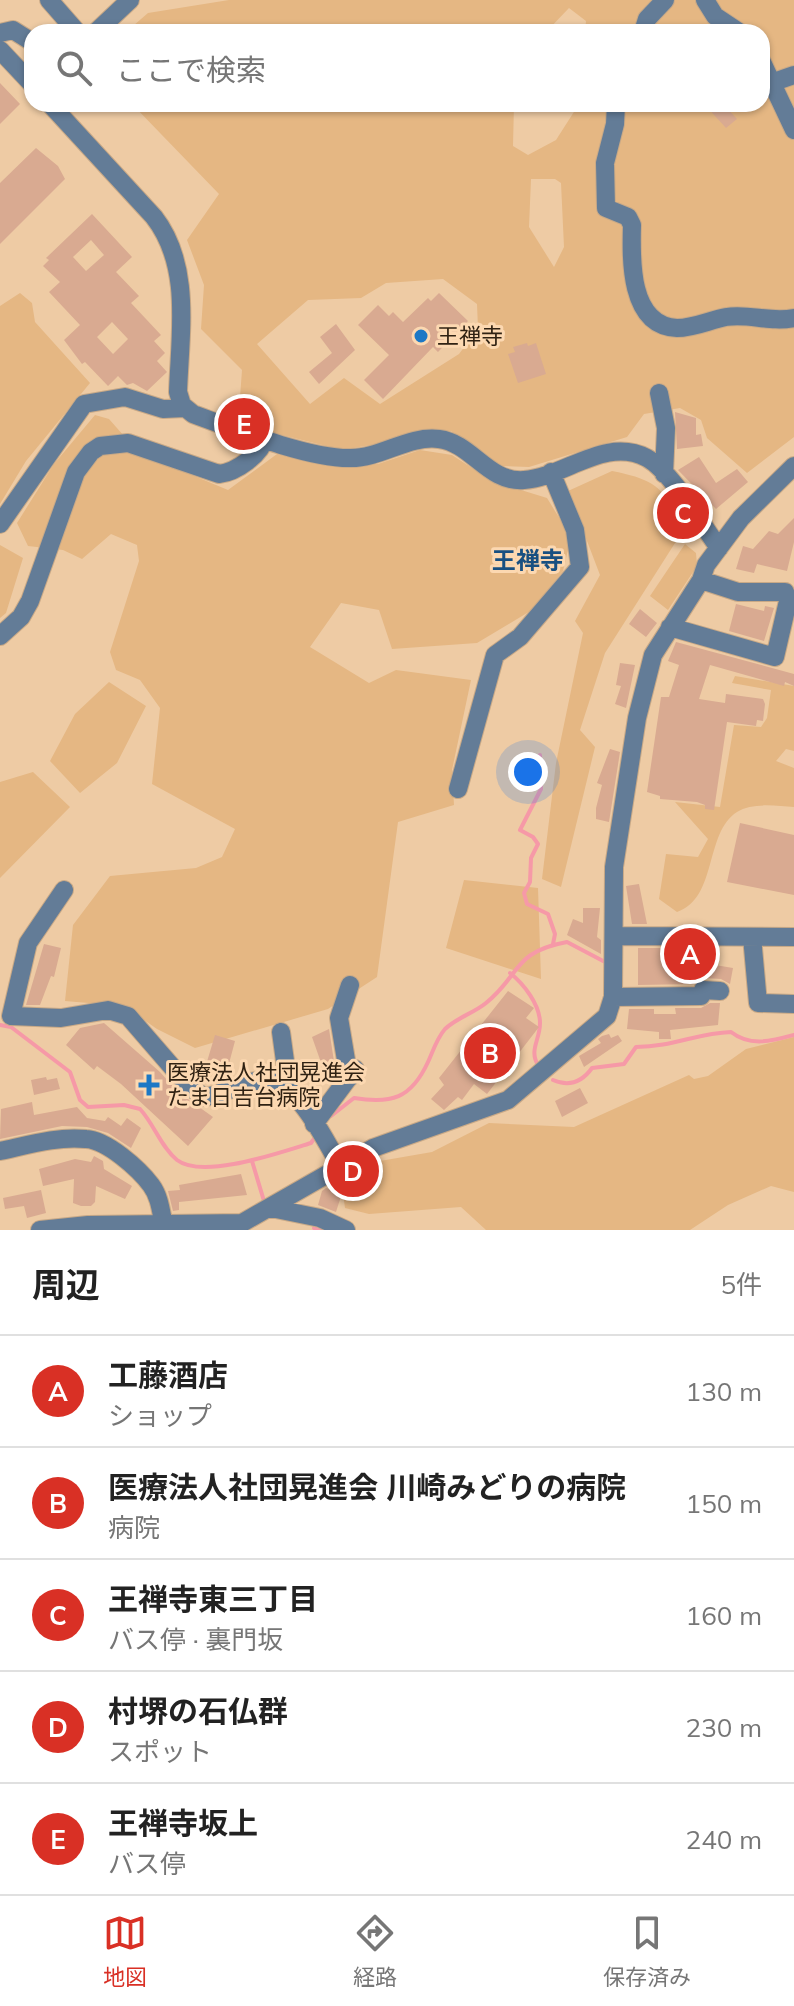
<!DOCTYPE html>
<html lang="ja">
<meta charset="utf-8">
<style>
body{margin:0;font-family:Mulish,"Noto Sans JP",sans-serif;background:#f2f2f2;color:#222}
.you{position:absolute;left:528px;top:772px;width:28px;height:28px;margin:-20px;border:6px solid #fff;border-radius:50%;background:#1a73e8;box-shadow:0 0 0 12px #1a73e833}
.badge{display:grid;place-items:center;width:52px;height:52px;border-radius:50%;background:#d93025;color:#fff;font-size:26px;font-weight:700}
.pin{position:absolute;translate:-50% -50%;border:4px solid #fff;box-shadow:0 2px 8px #0006}
.list{margin:0;padding:0;list-style:none}
h2{display:flex;justify-content:space-between;align-items:center;height:104px;margin:0;padding:0 32px;font-size:34px}
h2 small{font-size:26px;font-weight:400;color:#767676}
.list li{display:grid;grid-template-columns:52px 1fr auto;gap:24px;align-items:center;box-sizing:border-box;height:112px;padding:0 32px;border-top:2px solid #e0e0e0}
.list b{display:block;font-size:30px;white-space:nowrap}
.list p{margin:0;font-size:26px;white-space:nowrap;color:#767676}
.list em{font-size:26px;font-style:normal;color:#767676}
.icon{flex:none;width:44px;height:44px;fill:none;stroke:currentColor;stroke-width:2;stroke-linecap:round;stroke-linejoin:round}
.map{position:relative;flex:none;width:794px;height:1230px;overflow:hidden}
.search{position:absolute;background:#fff;box-shadow:0 2px 6px #0004;left:24px;right:24px;top:24px;height:88px;display:flex;align-items:center;gap:20px;box-sizing:border-box;padding:0 28px;border-radius:24px;color:#767676;font-size:30px}
.sheet{height:664px;background:#fff}
nav{display:flex;justify-content:space-around;align-items:center;box-sizing:border-box;height:112px;border-top:2px solid #e0e0e0;background:#fff;font-size:22px;color:#767676}
nav a{display:grid;justify-items:center;gap:4px}
nav .on{color:#d93025}
.map>svg:first-child{display:block}
.green{fill:#e5b783;fill-rule:evenodd}
.lines{fill:none;stroke-linecap:round;stroke-linejoin:round}
.stream{stroke:#f699a7;stroke-width:4}
.building{fill:#d9aa91;fill-rule:evenodd}
.minor-casing{stroke:#c8a987;stroke-width:20}
.minor{stroke:#637c97;stroke-width:18}
.poi-dot{fill:#1d78c5;stroke:#fcd8b1;stroke-width:3}
.labels{text-anchor:middle;stroke-width:6;stroke-linejoin:round;paint-order:stroke}
.poi-label{font-size:22px;fill:#2f2112;stroke:#fcd8b1;text-anchor:start}
.neighbourhood-label{font-size:24px;font-weight:bold;fill:#195081;stroke:#fcd8b1}
</style>
<div class="map">
<svg width="794" height="1230" viewBox="0 0 794 1230">
<rect width="100%" height="100%" fill="#eecba4"/>
<path class="green" d="M229 0H794V437L747 473 707 438 701 420 680 408 644 414 627 437 529 467 500 466 451 431 342 450 274 433 239 411 242 370 201 329 204 285 187 240 219 194 132 104H514L513 146 528 155 556 140 579 104H762V32H585L586 21 569 8 546 32H126L148 13ZM531 179H555L561 183 564 247 554 267 529 227ZM443 279 477 304 478 329 459 354 380 404 344 378 310 404 257 344 308 300 361 298 386 283Z
M20 293 32 303 35 322 90 383 26 461 0 504V306Z
M95 415 109 419 139 453 228 490 277 454 329 466 378 464 420 450 452 455 492 481 547 498 571 537 563 571 532 610 477 643 392 649 379 610 341 603 310 647 369 683 396 670 471 680 452 770 454 805 398 822 377 977 328 1009 195 1048 157 1029 124 1006 65 1001 73 925 110 876 196 868 222 857 235 829 152 784 160 708 140 680 116 670 110 652 139 561 137 545 111 534 82 559 63 550 28 546 17 523 54 464Z
M612 471C657 480 666 488 682 532L605 653 580 730 595 747 561 887 542 879 556 763 583 633 575 621 600 575 568 491Z
M685 544 696 553 697 566 668 610 650 596Z
M0 545 23 558 6 613 0 618Z
M735 676 794 686V751L786 749 776 761 794 768V807C777 806 752 802 737 812 704 833 718 898 677 912L659 899 666 854 698 857 708 839 675 802 720 807 734 725 761 727 767 718 771 690 732 683Z
M109 682 146 706 117 763 80 793 50 761 75 714Z
M33 772 70 807 0 878V782Z
M464 880 538 888 541 979 446 948Z
M794 1037V1192L771 1186 728 1205 690 1230H486L461 1207 369 1214 345 1208 341 1178 380 1161 432 1152 489 1123 574 1127 689 1075 694 1079 708 1076 746 1049Z"/>
<g class="lines">
<path class="stream" d="M540 755 541 789 520 830 533 837 538 844 531 858 530 882 524 893 527 904 548 914 555 934 553 944
M510 973C524 984 540 1005 540 1023 540 1041 528 1050 539 1067
M0 1025 11 1027 70 1072 80 1100 88 1107 124 1105 140 1109C154 1124 161 1147 177 1160 203 1180 281 1152 311 1143L316 1136
M553 1080C569 1087 582 1082 592 1068L624 1064 636 1047C673 1047 697 1033 731 1032 750 1047 772 1041 794 1035
M331 1116 354 1098C391 1104 411 1099 428 1062 433 1051 437 1038 445 1029 456 1018 474 1013 486 1003 521 975 512 952 567 942L605 962
M252 1161 264 1201
M314 1228 322 1230"/>
</g>
<path class="building" d="M0 83 20 104 0 124Z
M704 104H723L737 119 726 128Z
M36 148 58 166 65 179 0 244V183Z
M92 214 132 257 116 272 139 296 131 303 161 335 154 341 165 353 157 361 167 372 147 391 133 383 127 385 118 376 108 386 85 362 82 364 64 340 80 325 49 292 60 282 43 266 49 260 46 258ZM91 240 104 255 86 271 73 257ZM112 322 128 339 113 354 97 337Z
M439 293 468 321 438 352 433 347 383 399 364 380 389 355 358 325 378 305 389 316 393 312 403 322 428 298 431 301Z
M336 324 355 350 319 384 309 372 332 353 320 337Z
M527 343 528 346 536 343 546 374 518 383 508 354 515 352 513 347Z
M675 412 696 418V435L701 434 703 446 677 449Z
M699 457 716 483 737 469 748 482 716 509 678 470Z
M794 518V542L787 571 757 564 754 573 736 569 743 546 753 549 769 531 778 534Z
M736 604 764 611 765 606 774 608 764 641 729 631Z
M640 609 657 623 646 637 629 624Z
M676 642 794 674V686L785 682 784 686 710 665 699 699 725 703 726 694 763 699 765 704 763 721 757 720 756 726 727 722 714 810 705 809V805L697 802 660 799V796L647 792 661 697H669L679 665 668 661Z
M620 663 635 665 626 708 615 704 621 686 616 685Z
M610 749 620 752 609 822 596 819V808L602 785 597 783Z
M740 823 794 835V895L727 882Z
M639 884 647 924H632L626 886Z
M583 908H600L597 937 601 940V954L567 935 573 919 583 923Z
M44 944 61 948 54 977 51 976 40 1005H26Z
M638 948H698L697 962 733 968 730 984 721 979 704 978 693 984 638 985Z
M508 991 534 1008 526 1018 539 1027 487 1094 474 1084 462 1100 458 1097 444 1110 431 1099 444 1085 439 1078Z
M710 1003H720L718 1025 670 1030 671 1039H659V1032L627 1029 629 1009H654V1014H676L675 1008H701Z
M104 1023 160 1072 178 1092 213 1117 188 1146 121 1084 97 1066 94 1070 66 1045 80 1028Z
M329 1029 335 1068 324 1071 312 1037Z
M609 1034 611 1038 618 1035 622 1041 584 1067 579 1056 601 1043 598 1039 602 1036Z
M215 1035 235 1041 227 1071 206 1065Z
M46 1077 47 1080 57 1078 60 1089 34 1095 31 1080Z
M580 1088 588 1103 562 1117 555 1101Z
M32 1102 34 1115 77 1107 87 1118 105 1121 108 1117 121 1126 127 1118 141 1128 131 1148 108 1133 87 1127 62 1126 0 1139 1 1109Z
M94 1156 103 1161 104 1169 132 1186 125 1199 96 1186 95 1202 91 1206H81L73 1203 74 1179 43 1186 39 1169 75 1159 91 1162Z
M241 1174 247 1195 179 1202V1210L173 1211 168 1191 180 1190 179 1185Z
M326 1188 342 1193 336 1212 318 1205 322 1191Z
M41 1190 46 1213 27 1218 24 1206 5 1209 3 1198Z"/>
<g class="lines">
<g class="minor-casing">
<path id="minor" d="M49 0 77 32
M705 0 715 16 739 32
M96 32 130 0
M643 32 647 19 665 0
M0 33 13 30 32 42
M0 50 32 84
M762 62 794 130
M771 83 794 75
M50 104 154 217C192 266 180 333 178 392L182 405 193 414C234 429 309 459 351 458 381 458 409 435 439 439 472 443 488 483 524 480 565 477 605 436 647 458 672 472 701 524 719 548
M616 104 615 124 605 163 606 208 628 217 632 225C631 259 629 326 677 328 694 328 710 320 726 317 749 313 770 323 794 318
M659 393 666 428 664 474
M0 524 84 404 125 397 163 409 185 408
M670 627 775 657 788 601 785 592H738L701 580
M0 636 21 617 30 601 76 472 91 452 100 446 128 443 219 474C237 472 261 454 265 438
M458 789 495 655 520 637 580 567 575 530 551 472
M64 890 28 943 11 1016 61 1018 108 1010 128 1016 186 1083 203 1097C223 1096 238 1083 256 1081 297 1075 322 1137 340 1165
M614 936 794 937
M752 937 758 1003 794 1004
M613 997 701 996 703 990 720 991
M281 1032 289 1090
M349 1078 339 1018 350 985
M314 1124 355 1069
M0 1151C28 1145 57 1136 86 1139 107 1140 139 1169 151 1185 160 1197 161 1212 164 1226
M271 1208 320 1218 346 1230
M40 1230 88 1225 242 1223 373 1148 508 1100 607 1016 613 997 614 867 637 718 653 655 701 580 706 565 741 518 794 466"/>
</g>
<use href="#minor" class="minor"/>
</g>
<g class="poi-dot">
<circle cx="421" cy="336" r="8"/>
<path d="M145 1073h8v8h8v8h-8v8h-8v-8h-8v-8h8z"/>
</g>
<g class="labels">
<g class="poi-label">
<text x="437" y="344">王禅寺</text>
<text x="167" y="1080">医療法人社団晃進会<tspan x="167" dy="25">たま日吉台病院</tspan></text>
</g>
<g class="neighbourhood-label">
<text x="528" y="569">王禅寺</text>
</g>
</g>
</svg>
<div class="you"></div>
<div class="pin badge" style="left:690px;top:954px">A</div>
<div class="pin badge" style="left:490px;top:1053px">B</div>
<div class="pin badge" style="left:683px;top:513px">C</div>
<div class="pin badge" style="left:353px;top:1171px">D</div>
<div class="pin badge" style="left:244px;top:424px">E</div>
<div class="search"><svg class="icon" aria-label="search" viewBox="0 0 24 24"><circle cx="10" cy="10" r="6"/><path d="M15 15l6 6"/></svg>ここで検索</div>
</div>
<section class="sheet">
<h2>周辺<small>5件</small></h2>
<ul class="list">
<li><span class="badge">A</span><div><b>工藤酒店</b><p>ショップ</p></div><em>130 m</em></li>
<li><span class="badge">B</span><div><b>医療法人社団晃進会 川崎みどりの病院</b><p>病院</p></div><em>150 m</em></li>
<li><span class="badge">C</span><div><b>王禅寺東三丁目</b><p>バス停 · 裏門坂</p></div><em>160 m</em></li>
<li><span class="badge">D</span><div><b>村堺の石仏群</b><p>スポット</p></div><em>230 m</em></li>
<li><span class="badge">E</span><div><b>王禅寺坂上</b><p>バス停</p></div><em>240 m</em></li>
</ul>
</section>
<nav>
<a class="on"><svg class="icon" aria-label="map" viewBox="0 0 24 24"><path d="M3 6l6-2 6 2 6-2v14l-6 2-6-2-6 2zM9 4v14M15 6v14"/></svg>地図</a>
<a><svg class="icon" aria-label="directions" viewBox="0 0 24 24"><path d="M12 3l9 9-9 9-9-9zM9 14v-3h6M13 9l2 2-2 2"/></svg>経路</a>
<a><svg class="icon" aria-label="saved" viewBox="0 0 24 24"><path d="M7 4h10v16l-5-4-5 4z"/></svg>保存済み</a>
</nav>
